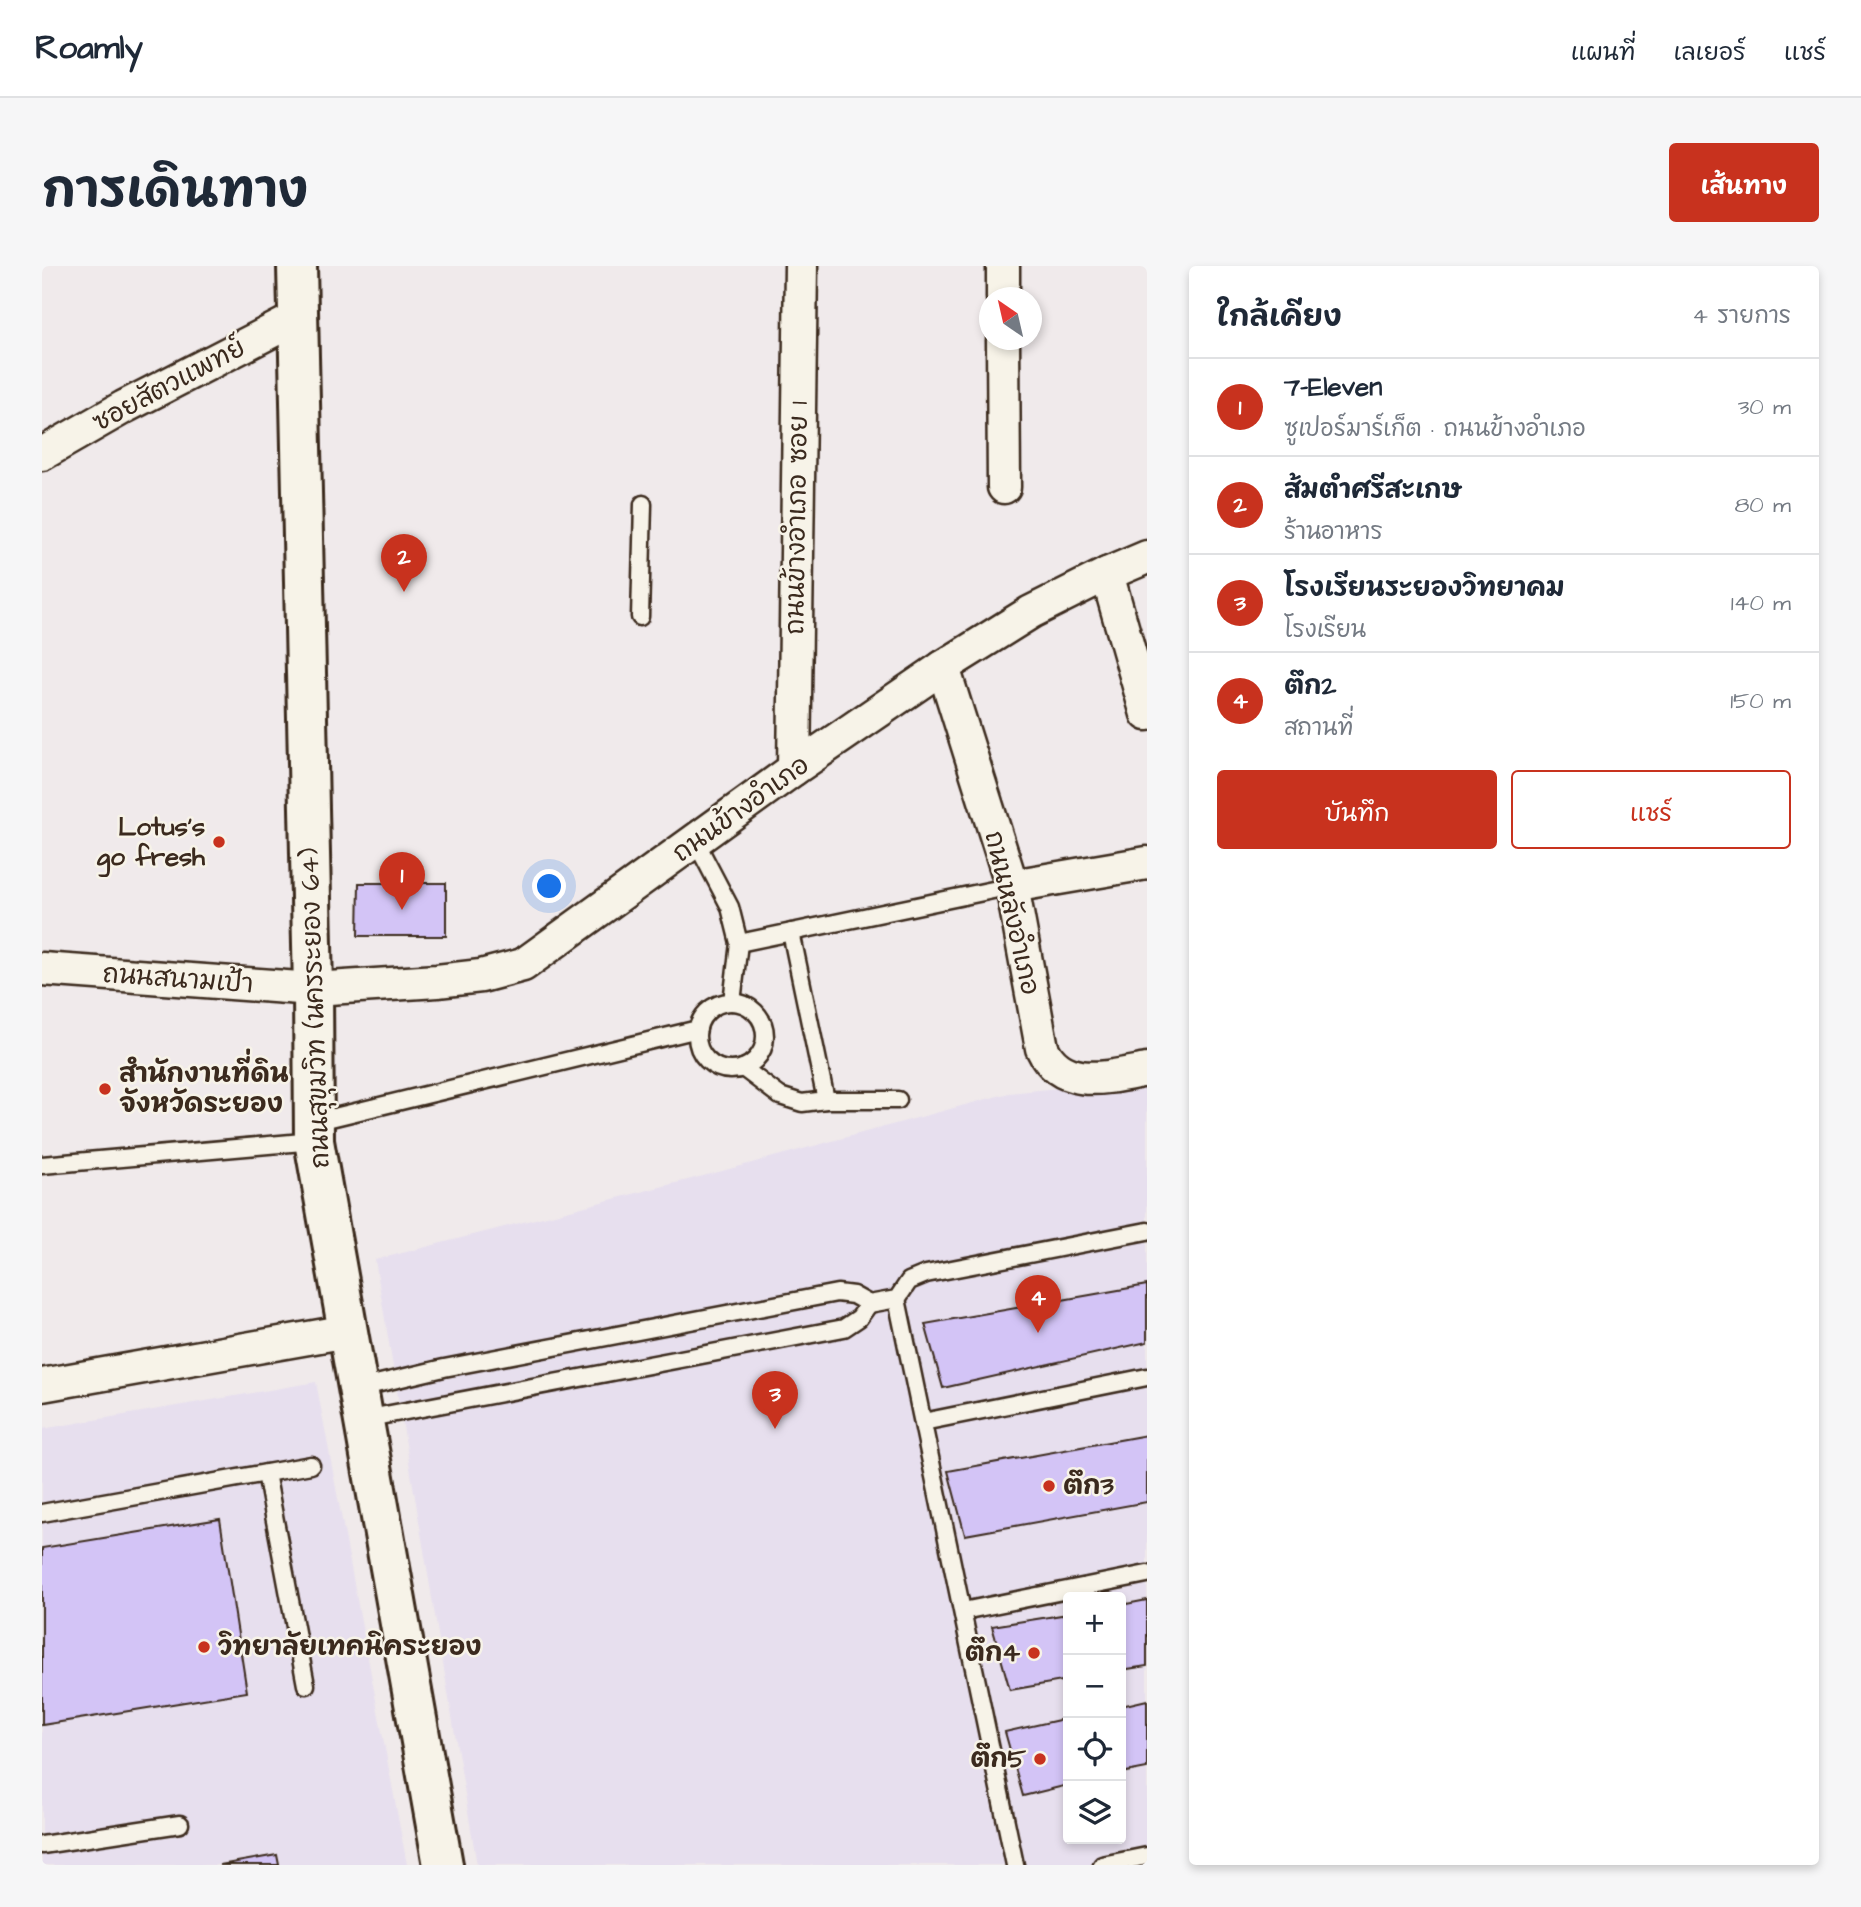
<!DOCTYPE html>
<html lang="th">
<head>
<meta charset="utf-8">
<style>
	:root { --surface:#fff; --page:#f6f6f7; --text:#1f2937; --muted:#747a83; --line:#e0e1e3; --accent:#c8321e }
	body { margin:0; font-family:"Architects Daughter","Playpen Sans Thai",sans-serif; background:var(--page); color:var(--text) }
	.controls { position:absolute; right:21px; bottom:21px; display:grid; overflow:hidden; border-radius:7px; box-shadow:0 4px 10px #0003 }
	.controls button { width:63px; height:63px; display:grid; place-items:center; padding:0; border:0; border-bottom:2px solid var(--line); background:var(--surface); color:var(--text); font:35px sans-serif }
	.compass { position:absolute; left:937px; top:21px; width:63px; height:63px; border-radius:50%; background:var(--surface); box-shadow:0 4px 10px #0003; rotate:326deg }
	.you { position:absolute; left:508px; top:621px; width:24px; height:24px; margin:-18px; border:5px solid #fff; border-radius:50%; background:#1a73e8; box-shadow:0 0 0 10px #1a73e833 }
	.badge { display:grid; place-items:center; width:46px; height:46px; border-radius:50%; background:var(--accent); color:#fff; font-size:23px; font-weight:700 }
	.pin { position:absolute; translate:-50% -58px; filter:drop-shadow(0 2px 4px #0008) }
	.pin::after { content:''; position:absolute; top:37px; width:24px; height:21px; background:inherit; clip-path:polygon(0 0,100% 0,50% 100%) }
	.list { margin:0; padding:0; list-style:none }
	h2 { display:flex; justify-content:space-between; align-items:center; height:91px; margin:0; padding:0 28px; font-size:30px }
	h2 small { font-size:23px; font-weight:400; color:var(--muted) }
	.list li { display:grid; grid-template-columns:46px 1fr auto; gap:21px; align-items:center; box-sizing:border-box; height:98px; padding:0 28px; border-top:2px solid var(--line) }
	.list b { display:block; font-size:26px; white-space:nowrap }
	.list p { margin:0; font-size:23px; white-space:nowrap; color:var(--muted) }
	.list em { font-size:23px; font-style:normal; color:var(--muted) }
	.actions { display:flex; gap:14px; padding:21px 28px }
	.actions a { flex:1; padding:16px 0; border:2px solid var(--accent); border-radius:7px; text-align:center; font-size:24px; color:var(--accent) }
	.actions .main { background:var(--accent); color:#fff }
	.icon { flex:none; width:38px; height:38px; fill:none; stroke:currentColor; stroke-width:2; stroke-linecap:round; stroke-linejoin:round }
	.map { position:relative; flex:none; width:1105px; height:1599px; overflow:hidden; border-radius:7px }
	header { display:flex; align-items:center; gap:42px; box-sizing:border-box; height:98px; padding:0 35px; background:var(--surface); border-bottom:2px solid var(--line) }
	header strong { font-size:33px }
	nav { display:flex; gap:38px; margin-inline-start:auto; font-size:24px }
	.intro { display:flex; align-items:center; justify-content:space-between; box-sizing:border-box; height:168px; padding:0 42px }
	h1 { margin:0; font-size:49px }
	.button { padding:18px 32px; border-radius:7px; background:var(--accent); color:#fff; font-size:24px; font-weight:700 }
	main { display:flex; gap:42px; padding:0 42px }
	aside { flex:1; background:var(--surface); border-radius:7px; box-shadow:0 4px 10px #0003 }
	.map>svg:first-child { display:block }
	.built { fill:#e7dfee; fill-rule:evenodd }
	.building { fill:#d3c4f6; stroke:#3b2a1e; stroke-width:2 }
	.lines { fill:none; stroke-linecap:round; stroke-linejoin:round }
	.lane-casing { stroke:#3b2a1e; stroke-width:21 }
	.street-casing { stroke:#3b2a1e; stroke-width:37 }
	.secondary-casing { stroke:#3b2a1e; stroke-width:44 }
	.lane { stroke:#f7f3e8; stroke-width:16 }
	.street { stroke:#f7f3e8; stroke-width:32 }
	.secondary { stroke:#f7f3e8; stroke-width:38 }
	.poi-dot { fill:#c8321e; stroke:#f7f3e8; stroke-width:2.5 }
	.labels { text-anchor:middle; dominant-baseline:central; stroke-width:5; stroke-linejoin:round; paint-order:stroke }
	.street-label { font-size:26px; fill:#3b2a1e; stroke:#f7f3e8 }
	.poi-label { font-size:26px; font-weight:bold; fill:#3b2a1e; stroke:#f7f3e8; text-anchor:end }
</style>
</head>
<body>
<header>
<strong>Roamly</strong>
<nav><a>แผนที่</a><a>เลเยอร์</a><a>แชร์</a></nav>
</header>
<div class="intro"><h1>การเดินทาง</h1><a class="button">เส้นทาง</a></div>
<main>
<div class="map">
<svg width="1105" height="1599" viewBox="0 0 1105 1599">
	<rect width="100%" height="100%" fill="#f0eaeb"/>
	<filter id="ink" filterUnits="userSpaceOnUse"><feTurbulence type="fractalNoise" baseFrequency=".0143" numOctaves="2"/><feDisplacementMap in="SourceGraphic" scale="14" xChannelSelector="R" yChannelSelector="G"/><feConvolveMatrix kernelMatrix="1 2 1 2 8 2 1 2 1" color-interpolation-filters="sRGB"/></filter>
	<g filter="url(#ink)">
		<g class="built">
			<path d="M1105,813V1599H435L333,994L669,908L967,827ZM1026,1331H1079V1573H1026Z"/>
			<polygon points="274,1116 365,1599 0,1599 0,1163"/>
		</g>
		<g class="building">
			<polygon points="317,617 404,617 404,670 316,670"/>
			<polygon points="1105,1019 1105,1076 901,1122 883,1058"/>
			<polygon points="1105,1169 1105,1236 923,1269 906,1205"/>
			<polygon points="178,1253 205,1426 0,1459 0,1282"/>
			<polygon points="1105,1334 1105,1400 1079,1404 1079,1339"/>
			<polygon points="1026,1348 1026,1414 968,1424 950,1360"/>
			<polygon points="1105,1434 1105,1502 1079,1507 1079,1440"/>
			<polygon points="1026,1452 1026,1519 981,1530 963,1466"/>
			<polygon points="235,1589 237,1599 178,1599"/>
		</g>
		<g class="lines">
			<defs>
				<g id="lane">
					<polyline points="598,351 601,238"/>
					<polyline points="654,576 688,641 697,677 690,736"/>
					<polyline points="749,666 784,834"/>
					<polyline points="697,677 970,620"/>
					<circle cx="689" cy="770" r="34"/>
					<polyline points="701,802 738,830 760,837 784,834 856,834"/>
					<polyline points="272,856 656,763"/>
					<polyline points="0,899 272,875"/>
					<polyline points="855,1033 973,1599"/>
					<polyline points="317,1122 402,1102 795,1027 811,1029 827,1038 855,1033 867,1015 884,1008 1105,965"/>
					<polyline points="322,1153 802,1062 817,1052 827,1038"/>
					<polyline points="881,1156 1105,1111"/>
					<polyline points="224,1207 264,1419"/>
					<polyline points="0,1247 269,1199"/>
					<polyline points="921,1345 1105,1308"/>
					<polyline points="0,1579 138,1558"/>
					<polyline points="1060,1599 1105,1590"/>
				</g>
				<g id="street">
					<polyline points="961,0 961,32"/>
					<polyline points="961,74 962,221"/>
					<polyline points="0,188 82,141 255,52"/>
					<polyline points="1065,308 1105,448"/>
					<path d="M901,401L970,620L1000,782C1020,825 1067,811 1105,804"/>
					<polyline points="752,503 759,0"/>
					<polyline points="970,620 1105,597"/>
					<polyline points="0,703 271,723 395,715 439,710 481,699 752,503 901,401 989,346 1065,308 1105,291"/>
					<polyline points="0,1119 306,1065"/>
				</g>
				<polyline id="secondary" points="255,0 271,723 272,875 401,1599"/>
			</defs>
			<use href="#lane" class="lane-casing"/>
			<use href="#street" class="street-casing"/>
			<use href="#secondary" class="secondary-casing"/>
			<use href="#lane" class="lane"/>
			<use href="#street" class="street"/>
			<use href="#secondary" class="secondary"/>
		</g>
	</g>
	<g class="poi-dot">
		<circle cx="177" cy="576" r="7"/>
		<circle cx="63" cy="823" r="7"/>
		<circle cx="1007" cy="1220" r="7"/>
		<circle cx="162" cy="1381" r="7"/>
		<circle cx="992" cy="1387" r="7"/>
		<circle cx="998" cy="1493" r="7"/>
	</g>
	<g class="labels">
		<g class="street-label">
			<text transform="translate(127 119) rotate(-28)">ซอยสัตวแพทย์</text>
			<text transform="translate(755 252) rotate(-89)">ถนนข้างอำเภอ ซอย 1</text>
			<text transform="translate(699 543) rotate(-36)">ถนนข้างอำเภอ</text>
			<text transform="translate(970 647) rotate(77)">ถนนหลังอำเภอ</text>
			<text transform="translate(136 713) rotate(4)">ถนนสนามเป้า</text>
			<text transform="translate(273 742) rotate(-92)">ถนนสุขุมวิท (นครระยอง 64)</text>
		</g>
		<g class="poi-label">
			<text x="163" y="561">Lotus's<tspan x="163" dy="30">go fresh</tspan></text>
			<text x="77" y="808" text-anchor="start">สำนักงานที่ดิน<tspan x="77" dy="30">จังหวัดระยอง</tspan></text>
			<text x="1021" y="1220" text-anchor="start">ตึก3</text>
			<text x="176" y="1381" text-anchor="start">วิทยาลัยเทคนิคระยอง</text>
			<text x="978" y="1387">ตึก4</text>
			<text x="984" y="1493">ตึก5</text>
		</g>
	</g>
</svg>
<div class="controls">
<button>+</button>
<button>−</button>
<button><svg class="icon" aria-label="locate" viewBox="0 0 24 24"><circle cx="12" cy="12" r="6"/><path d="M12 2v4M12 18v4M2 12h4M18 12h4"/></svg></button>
<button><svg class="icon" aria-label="layers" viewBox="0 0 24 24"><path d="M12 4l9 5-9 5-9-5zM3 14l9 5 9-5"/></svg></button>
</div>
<svg class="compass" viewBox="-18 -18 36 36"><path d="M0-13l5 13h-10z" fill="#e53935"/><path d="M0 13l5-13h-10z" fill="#747a83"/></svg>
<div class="you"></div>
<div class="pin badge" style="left:360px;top:644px">1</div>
<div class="pin badge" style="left:362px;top:326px">2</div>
<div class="pin badge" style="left:733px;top:1163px">3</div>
<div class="pin badge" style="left:996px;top:1067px">4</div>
</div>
<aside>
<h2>ใกล้เคียง<small>4 รายการ</small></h2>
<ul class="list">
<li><span class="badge">1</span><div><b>7-Eleven</b><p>ซูเปอร์มาร์เก็ต · ถนนข้างอำเภอ</p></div><em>30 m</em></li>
<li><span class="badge">2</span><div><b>ส้มตำศรีสะเกษ</b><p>ร้านอาหาร</p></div><em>80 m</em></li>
<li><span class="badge">3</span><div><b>โรงเรียนระยองวิทยาคม</b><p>โรงเรียน</p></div><em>140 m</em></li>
<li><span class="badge">4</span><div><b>ตึก2</b><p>สถานที่</p></div><em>150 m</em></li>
</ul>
<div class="actions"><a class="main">บันทึก</a><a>แชร์</a></div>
</aside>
</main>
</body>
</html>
